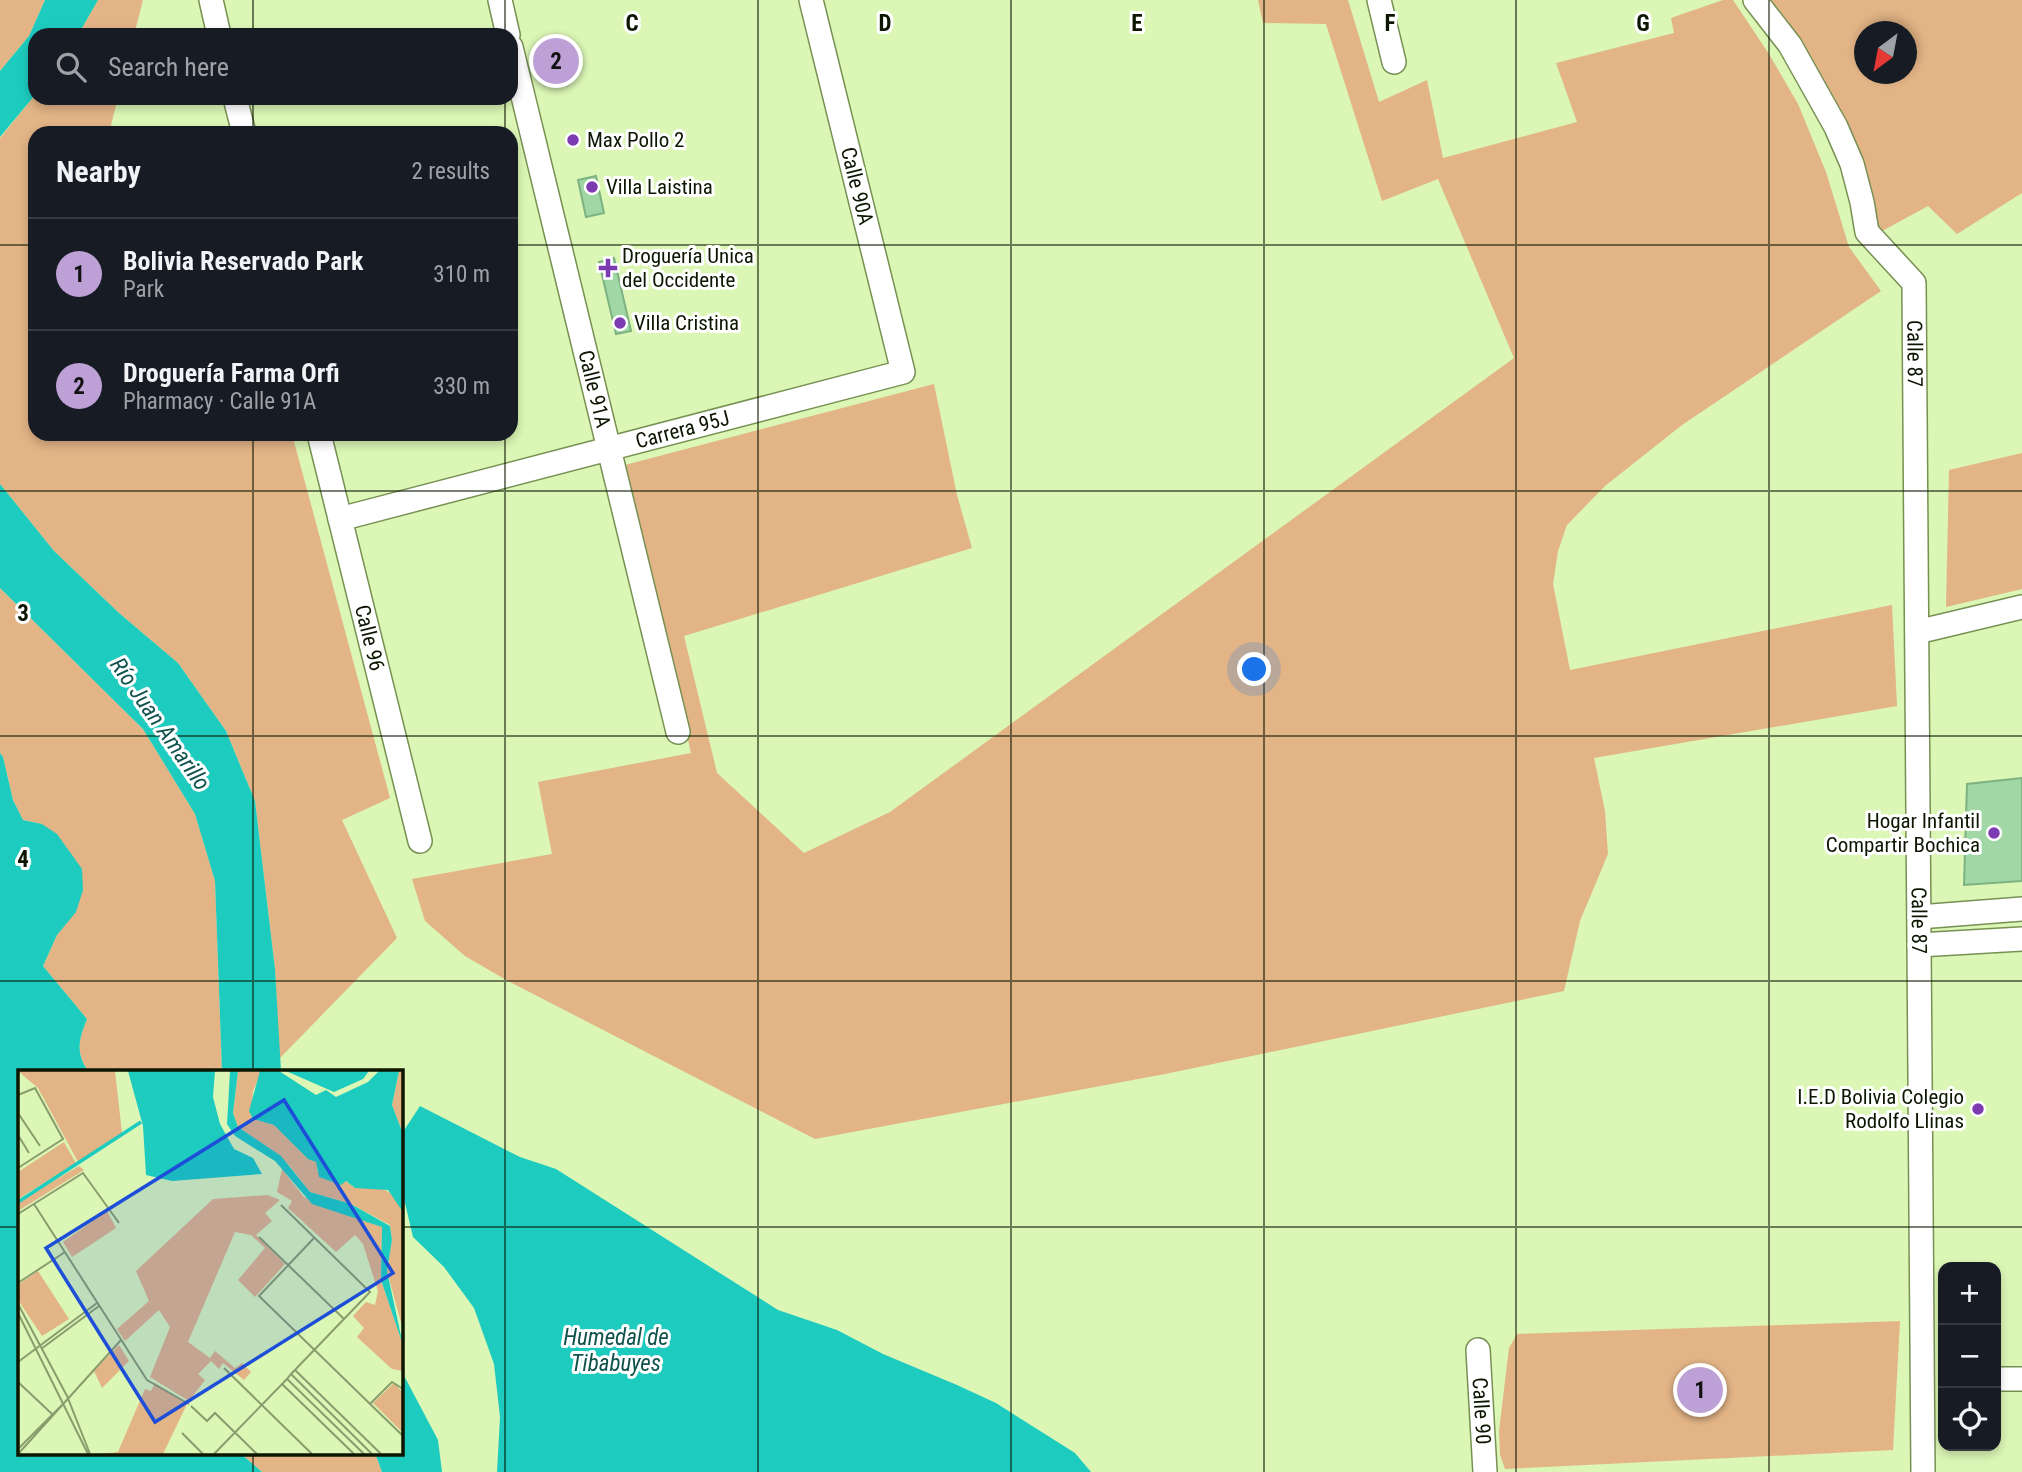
<!DOCTYPE html>
<html lang="en">
<head>
<meta charset="utf-8">
<style>
	:root { --surface:#171b24; --page:#20242c; --text:#f1f3f6; --muted:#9ea1a6; --line:#363941; --accent:#bca0d6 }
	body { margin:0; font-family:"Roboto Condensed",sans-serif; background:var(--page); color:var(--text) }
	.controls { position:absolute; right:21px; bottom:21px; display:grid; overflow:hidden; border-radius:14px; box-shadow:0 4px 10px #0003 }
	.controls button { width:63px; height:63px; display:grid; place-items:center; padding:0; border:0; border-bottom:2px solid var(--line); background:var(--surface); color:var(--text); font:35px sans-serif }
	.compass { position:absolute; left:1854px; top:21px; width:63px; height:63px; border-radius:50%; background:var(--surface); box-shadow:0 4px 10px #0003; rotate:212deg }
	.you { position:absolute; left:1255px; top:670px; width:24px; height:24px; margin:-18px; border:5px solid #fff; border-radius:50%; background:#1a73e8; box-shadow:0 0 0 10px #1a73e833 }
	.badge { display:grid; place-items:center; width:46px; height:46px; border-radius:50%; background:var(--accent); color:#111; font-size:23px; font-weight:700 }
	.pin { position:absolute; translate:-50% -50%; border:4px solid #fff; box-shadow:0 2px 7px #0006 }
	.list { margin:0; padding:0; list-style:none }
	h2 { display:flex; justify-content:space-between; align-items:center; height:91px; margin:0; padding:0 28px; font-size:30px }
	h2 small { font-size:23px; font-weight:400; color:var(--muted) }
	.list li { display:grid; grid-template-columns:46px 1fr auto; gap:21px; align-items:center; box-sizing:border-box; height:112px; padding:0 28px; border-top:2px solid var(--line) }
	.list b { display:block; font-size:26px; white-space:nowrap }
	.list p { margin:0; font-size:23px; white-space:nowrap; color:var(--muted) }
	.list em { font-size:23px; font-style:normal; color:var(--muted) }
	.icon { flex:none; width:38px; height:38px; fill:none; stroke:currentColor; stroke-width:2; stroke-linecap:round; stroke-linejoin:round }
	.map { position:relative; flex:none; width:2022px; height:1472px; overflow:hidden }
	.search { position:absolute; background:var(--surface); box-shadow:0 4px 10px #0003; left:28px; top:28px; width:490px; height:77px; display:flex; align-items:center; gap:18px; box-sizing:border-box; padding:0 24px; border-radius:21px; color:var(--muted); font-size:26px }
	.panel { position:absolute; background:var(--surface); box-shadow:0 4px 10px #0003; left:28px; top:126px; width:490px; height:315px; border-radius:21px }
	.map>svg:first-child { display:block }
	.green { fill:#e2b486; fill-rule:evenodd }
	.water { fill:#1dcbbf }
	.building { fill:#a0d7a5; stroke:#7db282; stroke-width:2 }
	.lines { fill:none; stroke-linecap:round; stroke-linejoin:round }
	.minor-casing { stroke:#779053; stroke-width:26 }
	.minor { stroke:#fff; stroke-width:23 }
	.grid { fill:none; stroke:#0d1601; stroke-width:2; stroke-opacity:0.55 }
	.poi-dot { fill:#7c3bb0; stroke:#fff; stroke-width:2.5 }
	.labels { text-anchor:middle; dominant-baseline:central; stroke-width:6; stroke-linejoin:round; paint-order:stroke }
	.poi-label { font-size:21px; fill:#0d1601; stroke:#fff; text-anchor:start }
	.street-label { font-size:21px; fill:#0d1601; stroke:#fff }
	.water-label { font-size:23px; font-style:italic; fill:#10524c; stroke:#fff }
	.inset-river { fill:none; stroke:#1dcbbf; stroke-width:3.5 }
	.inset-road { fill:none; stroke:#899c6d; stroke-width:2 }
	.view { fill:#1d4ed8; fill-opacity:0.15; stroke:#1d4ed8; stroke-width:3.5 }
	.inset-edge { fill:none; stroke:#0d1601; stroke-width:3.5 }
	.grid-label { font-size:23px; text-anchor:middle; font-weight:bold; fill:#0d1601; stroke:#fff; stroke-width:6; stroke-linejoin:round; paint-order:stroke }
</style>
</head>
<body>
<div class="map">
<svg width="2022" height="1472" viewBox="0 0 2022 1472">
	<rect width="100%" height="100%" fill="#dbf6b5"/>
	<g class="green">
		<polygon points="0,0 45,0 29,36 0,71"/>
		<polygon points="98,0 143,0 134,35 78,35"/>
		<polygon points="1258,0 1348,0 1379,102 1427,80 1443,158 1577,122 1556,63 1674,33 1671,18 1723,0 1733,0 1769,54 1798,104 1826,172 1849,247 1881,291 1682,425 1605,486 1567,525 1558,551 1553,584 1570,670 1892,605 1897,706 1594,758 1605,811 1608,854 1580,921 1564,991 1165,1074 815,1139 508,981 465,956 425,921 412,879 552,854 538,782 691,753 625,465 934,384 957,495 972,548 684,636 717,773 804,853 890,812 1514,358 1438,179 1382,201 1326,24 1263,23"/>
		<path d="M1764,0H2022V193L1957,234L1928,206L1873,236L1865,203ZM1864,32H1906V74H1864Z"/>
		<polygon points="35,95 35,98 118,98 109,133 35,133 35,434 292,434 390,798 342,820 397,938 279,1059 275,969 255,801 226,731 178,663 119,613 54,551 0,484 0,138"/>
		<polygon points="2022,453 2022,589 1946,607 1949,470"/>
		<path d="M0,588L143,729L195,814L215,881L222,1071H88C75,1052 79,1039 87,1019L43,966L57,935L76,911L42,824L23,820L13,800L3,757L0,753Z"/>
		<polygon points="1900,1321 1893,1450 1505,1469 1500,1455 1499,1431 1509,1348 1517,1334"/>
		<polygon points="240,1453 375,1453 382,1472 262,1472"/>
	</g>
	<g class="water">
		<polygon points="45,0 98,0 78,35 35,35 35,95 0,137 0,71 29,36"/>
		<polygon points="0,484 54,551 119,613 178,663 226,731 255,801 275,969 281,1071 222,1071 215,881 195,814 143,729 0,588"/>
		<path d="M0,753L3,757L13,800L23,820L42,824L57,834L82,869L83,890L76,912L57,935L43,966L87,1019C79,1039 75,1052 88,1071H19V1453H240L262,1472H0Z"/>
		<polygon points="420,1106 520,1157 556,1169 778,1310 837,1330 883,1354 957,1385 996,1403 1075,1453 1091,1472 497,1472 500,1417 494,1364 474,1308 444,1267 413,1237 401,1186 401,1135"/>
		<polygon points="401,1370 438,1440 442,1472 382,1472 375,1453 401,1453"/>
	</g>
	<g class="building">
		<polygon points="565,52 571,79 553,83 546,56"/>
		<polygon points="596,176 604,213 586,217 578,180"/>
		<polygon points="614,258 631,331 616,334 599,262"/>
		<polygon points="2022,778 2022,881 1964,885 1967,784"/>
	</g>
	<g class="lines">
		<defs>
			<g id="minor">
				<polyline points="211,0 219,35"/>
				<polyline points="500,0 508,35"/>
				<polyline points="1379,0 1394,62"/>
				<path id="s1" d="M1755,0L1790,45L1836,127L1852,164L1862,202L1867,232L1914,283L1923,1472"/>
				<path id="s2" d="M511,47L678,732"/>
				<polyline points="235,98 244,133"/>
				<path id="s3" d="M319,434L420,841"/>
				<path id="s4" d="M340,519L903,372L811,0"/>
				<polyline points="1917,632 2022,607"/>
				<polyline points="1919,917 2022,909"/>
				<polyline points="1919,945 2022,939"/>
				<path id="s5" d="M1478,1350L1485,1472"/>
				<polyline points="1996,1379 2022,1379"/>
			</g>
		</defs>
		<use href="#minor" class="minor-casing"/>
		<use href="#minor" class="minor"/>
	</g>
	<path class="grid" d="M253,0V35M505,0V35M758,0V1472M1011,0V1472M1264,0V1472M1516,0V1472M1769,0V1472M253,98V133M505,98V133M0,245H35M511,245H2022M253,434V1071M505,434V1472M0,491H2022M0,736H2022M0,981H2022M0,1227H19M401,1227H2022M253,1453V1472"/>
	<g class="poi-dot">
		<circle cx="573" cy="140" r="7"/>
		<circle cx="592" cy="187" r="7"/>
		<path d="M604.5 257.5h7v7h7v7h-7v7h-7v-7h-7v-7h7z"/>
		<circle cx="620" cy="323" r="7"/>
		<circle cx="1994" cy="833" r="7"/>
		<circle cx="1978" cy="1109" r="7"/>
	</g>
	<g class="labels">
		<g class="poi-label">
			<text x="587" y="140">Max Pollo 2</text>
			<text x="606" y="187">Villa Laistina</text>
			<text x="622" y="256">Droguería Unica<tspan x="622" dy="24">del Occidente</tspan></text>
			<text x="634" y="323">Villa Cristina</text>
			<text x="1980" y="821" text-anchor="end">Hogar Infantil<tspan x="1980" dy="24">Compartir Bochica</tspan></text>
			<text x="1964" y="1097" text-anchor="end">I.E.D Bolivia Colegio<tspan x="1964" dy="24">Rodolfo Llinas</tspan></text>
		</g>
		<g class="street-label">
			<text transform="translate(857 186) rotate(76)">Calle 90A</text>
			<text stroke="none"><textPath href="#s1" startOffset="401">Calle 87</textPath></text>
			<text stroke="none"><textPath href="#s2" startOffset="352">Calle 91A</textPath></text>
			<text stroke="none"><textPath href="#s4" startOffset="354">Carrera 95J</textPath></text>
			<text stroke="none"><textPath href="#s3" startOffset="210">Calle 96</textPath></text>
			<text stroke="none"><textPath href="#s1" startOffset="968">Calle 87</textPath></text>
			<text stroke="none"><textPath href="#s5" startOffset="61">Calle 90</textPath></text>
		</g>
		<g class="water-label">
			<text transform="translate(160 724) rotate(55)">Río Juan Amarillo</text>
			<text x="616" y="1337">Humedal de<tspan x="616" dy="26">Tibabuyes</tspan></text>
		</g>
	</g>
	<g transform="translate(18 1070)">
		<rect width="385" height="385" fill="#dbf6b5"/>
		<path d="M0,1H97L104,63L60,92L20,18ZM220,1L243,2L235,21L233,46L257,55L290,89L299,92V101L322,115L326,110L337,118L362,117L380,128L385,142V260L369,201L374,170L372,155L333,134L292,122L270,94L220,57L215,43ZM381,1H385V64L374,35ZM46,72L58,93L0,129V102ZM61,96L66,100L0,141V132ZM264,99L286,127L364,157L363,210L385,275V301L374,299L339,267L346,258L335,246L348,232L357,235L360,221L345,174L337,165L318,182L270,138L274,131L259,122ZM250,125L262,130L247,143L254,151L238,165L267,194L237,227L220,210L247,178L233,165L217,162L170,272L192,288L197,281L217,298L224,293L233,302L226,310L205,293L201,299L193,291L180,304L187,310L171,331L132,307L152,257L141,240L107,271L99,259L131,231L118,201L195,129ZM89,141L98,158L54,187L45,172ZM20,201L51,249L24,266L0,230V215ZM101,275L111,291L84,318L76,301ZM137,313L169,334L145,384H84L100,382L127,319L133,321ZM376,313L385,323V363L355,333Z" fill="#e2b486"/>
		<path d="M110,1H197L195,27L202,54L216,79L235,88L244,104L154,111L128,105L125,56ZM212,1H220L215,43L220,57L263,86L292,122L333,134L372,156L374,170L369,201L385,275L363,210L364,157L294,134L257,91L217,66L209,54ZM242,1H261L298,25L308,20L318,27L350,12L361,1H381L374,35L385,64V142L370,120L337,118L328,111L323,115L301,107L298,92L290,89L256,55L235,49L231,41ZM268,1H351L345,9L316,22Z" fill="#1dcbbf"/>
		<path class="inset-river" d="M0,132L123,52"/>
		<path class="inset-road" d="M0,25L17,18L45,69L0,98M0,43L22,76M0,65L11,83M16,134L129,310L171,334M263,135L352,222L273,304M0,144L65,103L101,153M241,167L326,249M297,167L241,226L385,366M0,213L47,182M0,234L49,326L72,384M0,243L70,384M23,279L81,236M0,292L79,233M206,298L294,384M277,300L363,384M0,312L34,344M264,314L336,384M352,334L374,312L385,319M173,336L189,351L197,343L239,384M164,363L185,384M0,379L46,333M0,384L103,270M196,384L269,309M346,384L269,309L273,304L354,384"/>
		<path class="view" d="M266,30L375,203L137,352L28,178Z"/>
		<rect width="385" height="385" class="inset-edge"/>
	</g>
	<g class="grid-label">
		<text x="632" y="31">C</text>
		<text x="885" y="31">D</text>
		<text x="1137" y="31">E</text>
		<text x="1390" y="31">F</text>
		<text x="1643" y="31">G</text>
		<text x="23" y="621">3</text>
		<text x="23" y="867">4</text>
	</g>
</svg>
<div class="controls">
<button>+</button>
<button>−</button>
<button><svg class="icon" aria-label="locate" viewBox="0 0 24 24"><circle cx="12" cy="12" r="6"/><path d="M12 2v4M12 18v4M2 12h4M18 12h4"/></svg></button>
</div>
<svg class="compass" viewBox="-18 -18 36 36"><path d="M0-13l5 13h-10z" fill="#e53935"/><path d="M0 13l5-13h-10z" fill="#9ea1a6"/></svg>
<div class="you"></div>
<div class="pin badge" style="left:1700px;top:1390px">1</div>
<div class="pin badge" style="left:556px;top:61px">2</div>
<div class="search"><svg class="icon" aria-label="search" viewBox="0 0 24 24"><circle cx="10" cy="10" r="6"/><path d="M15 15l6 6"/></svg>Search here</div>
<section class="panel">
<h2>Nearby<small>2 results</small></h2>
<ul class="list">
<li><span class="badge">1</span><div><b>Bolivia Reservado Park</b><p>Park</p></div><em>310 m</em></li>
<li><span class="badge">2</span><div><b>Droguería Farma Orfi</b><p>Pharmacy · Calle 91A</p></div><em>330 m</em></li>
</ul>
</section>
</div>
</body>
</html>
